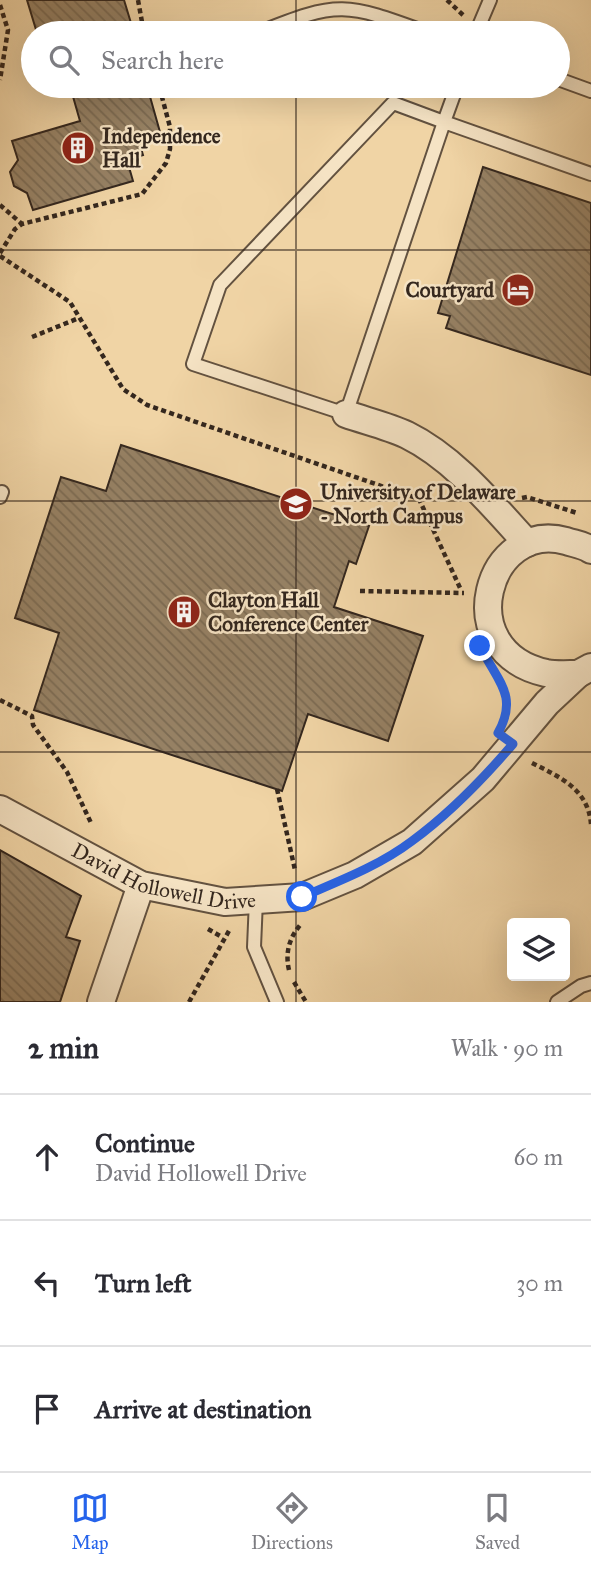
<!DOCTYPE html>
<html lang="en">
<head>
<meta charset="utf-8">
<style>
	:root { --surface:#fff; --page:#f2f2f3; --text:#2b2b33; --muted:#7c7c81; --line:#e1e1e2; --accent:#2563eb }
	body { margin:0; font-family:"IM FELL Great Primer",serif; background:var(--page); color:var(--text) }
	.controls { position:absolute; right:21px; bottom:21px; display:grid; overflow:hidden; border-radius:7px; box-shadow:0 7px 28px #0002 }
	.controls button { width:63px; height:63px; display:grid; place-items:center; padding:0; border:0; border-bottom:2px solid var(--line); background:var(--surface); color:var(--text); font:35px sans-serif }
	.stop { position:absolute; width:21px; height:21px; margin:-16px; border:5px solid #2563eb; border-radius:50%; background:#fff }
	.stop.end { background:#2563eb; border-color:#fff; box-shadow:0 2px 7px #0008 }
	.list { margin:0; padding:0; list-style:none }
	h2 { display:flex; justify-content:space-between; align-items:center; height:91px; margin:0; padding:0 28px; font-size:30px }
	h2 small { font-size:23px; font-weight:400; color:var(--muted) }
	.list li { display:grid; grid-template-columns:46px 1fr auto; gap:21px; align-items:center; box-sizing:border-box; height:126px; padding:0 28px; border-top:2px solid var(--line) }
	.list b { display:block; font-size:26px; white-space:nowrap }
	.list p { margin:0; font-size:23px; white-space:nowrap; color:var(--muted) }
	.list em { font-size:23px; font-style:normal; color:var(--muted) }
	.icon { flex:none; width:38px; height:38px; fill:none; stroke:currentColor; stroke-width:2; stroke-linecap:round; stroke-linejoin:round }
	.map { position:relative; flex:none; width:591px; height:1002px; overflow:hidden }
	.search { position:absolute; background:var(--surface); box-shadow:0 7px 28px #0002; left:21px; right:21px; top:21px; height:77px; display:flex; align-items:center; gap:18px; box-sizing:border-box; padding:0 24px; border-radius:38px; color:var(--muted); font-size:26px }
	.sheet { height:469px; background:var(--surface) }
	nav { display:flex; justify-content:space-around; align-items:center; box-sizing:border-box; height:98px; border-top:2px solid var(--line); background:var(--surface); font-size:19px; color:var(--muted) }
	nav a { display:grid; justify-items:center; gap:4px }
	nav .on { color:var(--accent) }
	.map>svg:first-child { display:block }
	.building { fill:url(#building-back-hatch); stroke:#34271e; stroke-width:2 }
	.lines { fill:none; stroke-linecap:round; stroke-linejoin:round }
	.service-casing { stroke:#635240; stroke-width:16 }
	.minor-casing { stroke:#635240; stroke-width:30 }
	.path { stroke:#34271e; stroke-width:4.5; stroke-dasharray:5 3.5; stroke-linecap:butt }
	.service { stroke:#f5e3c4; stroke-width:12 }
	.minor { stroke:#f5e3c4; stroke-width:26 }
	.route { stroke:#2563eb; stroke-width:9 }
	.grid { fill:none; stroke:#34271e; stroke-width:2; stroke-opacity:0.55 }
	.labels { text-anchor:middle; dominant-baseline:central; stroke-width:5; stroke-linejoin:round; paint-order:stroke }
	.poi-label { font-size:21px; font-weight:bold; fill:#34271e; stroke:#f5e3c4; text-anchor:start }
	.street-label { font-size:21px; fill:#34271e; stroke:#f5e3c4 }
</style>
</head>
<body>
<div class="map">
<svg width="591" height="1002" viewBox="0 0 591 1002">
	<defs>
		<pattern id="building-back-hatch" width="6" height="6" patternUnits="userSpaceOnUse" patternTransform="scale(1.75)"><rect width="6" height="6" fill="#968164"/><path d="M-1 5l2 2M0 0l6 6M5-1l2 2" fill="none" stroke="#7b6a52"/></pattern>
	</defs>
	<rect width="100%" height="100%" fill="#f0d4a5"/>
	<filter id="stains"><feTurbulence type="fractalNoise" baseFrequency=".00286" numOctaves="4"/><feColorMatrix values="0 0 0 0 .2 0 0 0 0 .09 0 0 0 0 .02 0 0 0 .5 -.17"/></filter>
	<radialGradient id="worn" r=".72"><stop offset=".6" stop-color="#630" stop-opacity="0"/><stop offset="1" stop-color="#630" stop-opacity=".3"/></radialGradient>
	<g class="building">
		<polygon points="27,0 124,0 134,33 37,33"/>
		<polygon points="70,86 147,86 160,132 138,138 143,155 127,160 133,181 33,210 27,193 14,186 10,172 18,160 12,141 80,121"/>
		<polygon points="483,167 591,203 591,375 446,328 450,316 438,313"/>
		<polygon points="121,445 369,526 356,564 349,561 334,607 423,636 388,741 308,714 282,791 34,710 59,633 15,618 61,477 106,491"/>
		<polygon points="0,850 81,896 66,937 80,941 60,1002 0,1002"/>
	</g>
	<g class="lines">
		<defs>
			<g id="service">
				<path d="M258,33C339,0 346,3 428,33"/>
				<polyline points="476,33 490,0"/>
				<polyline points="558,79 591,91"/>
				<polyline points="457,86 444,122 393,103 220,285 193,364 346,414 444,122 591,174"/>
				<polyline points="0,497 2,492"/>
				<polyline points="256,900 254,947 277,1002"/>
				<polyline points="557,1002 581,986 591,983"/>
			</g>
			<g id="minor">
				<path d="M346,414C366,421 388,426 407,435C454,458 492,505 527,543"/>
				<path d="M578,674C568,674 556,675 546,673C448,651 488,519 566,541C575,544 584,545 591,550"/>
				<path id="s1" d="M0,809L141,885L225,902L302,897L355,875L412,842L483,779L547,703L578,674L591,667"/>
				<polyline points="101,1002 141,885"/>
			</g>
		</defs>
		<use href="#service" class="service-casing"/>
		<use href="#minor" class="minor-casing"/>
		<g class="path">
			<polyline points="138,0 144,33"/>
			<polyline points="447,0 463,15"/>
			<polyline points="0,5 8,30 0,80"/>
			<polyline points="0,205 22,224"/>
			<polyline points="0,253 15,229 22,224 142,194 166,163 170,149 170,127 159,86"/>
			<polyline points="0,256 70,302 123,389 147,405 419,499 461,590"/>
			<polyline points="32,337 79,318"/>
			<polyline points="522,498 527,497 577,513"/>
			<polyline points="360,591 464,593"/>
			<polyline points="501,685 507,706"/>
			<polyline points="0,700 32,716 33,725 67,772 92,825"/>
			<path d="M532,763C560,777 588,789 591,824"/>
			<polyline points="277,789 295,870"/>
			<polyline points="208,929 222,937"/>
			<path d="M289,970C285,953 289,938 301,924"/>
			<polyline points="294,982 306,1002"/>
			<polyline points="189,1002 230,929"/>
		</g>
		<use href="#service" class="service"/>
		<use href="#minor" class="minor"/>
	</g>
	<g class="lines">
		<path class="route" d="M302,897C339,881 379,866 412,841C449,814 483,779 513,744L498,733C519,695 497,681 480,646"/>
	</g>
	<path class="grid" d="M296,0V33M296,86V1002M0,250H591M0,501H591M0,752H591"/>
	<defs>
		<symbol id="building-disc" viewBox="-11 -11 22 22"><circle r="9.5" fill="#8f2418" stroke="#f5e3c4"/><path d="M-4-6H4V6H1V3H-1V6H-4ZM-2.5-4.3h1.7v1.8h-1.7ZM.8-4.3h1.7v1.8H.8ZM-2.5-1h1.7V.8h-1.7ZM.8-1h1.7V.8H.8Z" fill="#fff"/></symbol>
		<symbol id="hotel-disc" viewBox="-11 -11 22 22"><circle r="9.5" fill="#8f2418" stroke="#f5e3c4"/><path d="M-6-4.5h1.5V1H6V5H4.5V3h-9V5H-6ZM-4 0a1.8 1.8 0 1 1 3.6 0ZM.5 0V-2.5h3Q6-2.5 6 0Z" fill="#fff"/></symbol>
		<symbol id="university-disc" viewBox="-11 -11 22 22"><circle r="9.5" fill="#8f2418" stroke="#f5e3c4"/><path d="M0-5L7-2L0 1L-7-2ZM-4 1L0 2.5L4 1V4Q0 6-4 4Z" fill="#fff"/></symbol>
	</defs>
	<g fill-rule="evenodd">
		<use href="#building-disc" x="59" y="129" width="38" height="38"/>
		<use href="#hotel-disc" x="499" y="271" width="38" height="38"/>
		<use href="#university-disc" x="277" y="485" width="38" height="38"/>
		<use href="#building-disc" x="165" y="593" width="38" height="38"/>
	</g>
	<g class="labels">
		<g class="poi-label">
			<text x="102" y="136">Independence<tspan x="102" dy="24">Hall</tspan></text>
			<text x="494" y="290" text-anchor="end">Courtyard</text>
			<text x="320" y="492">University of Delaware<tspan x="320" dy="24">- North Campus</tspan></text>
			<text x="208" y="600">Clayton Hall<tspan x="208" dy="24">Conference Center</tspan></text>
		</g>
		<g class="street-label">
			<text stroke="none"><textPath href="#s1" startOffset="180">David Hollowell Drive</textPath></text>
		</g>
	</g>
	<rect width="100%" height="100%" filter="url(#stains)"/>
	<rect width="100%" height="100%" fill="url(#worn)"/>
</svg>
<div class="controls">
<button><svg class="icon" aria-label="layers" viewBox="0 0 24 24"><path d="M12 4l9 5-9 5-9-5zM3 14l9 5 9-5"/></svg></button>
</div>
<div class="stop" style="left:302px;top:897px"></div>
<div class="stop end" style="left:480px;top:646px"></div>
<div class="search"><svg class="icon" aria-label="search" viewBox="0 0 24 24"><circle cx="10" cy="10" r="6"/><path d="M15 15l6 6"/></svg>Search here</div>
</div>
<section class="sheet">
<h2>2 min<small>Walk · 90 m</small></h2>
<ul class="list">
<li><svg class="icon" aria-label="ahead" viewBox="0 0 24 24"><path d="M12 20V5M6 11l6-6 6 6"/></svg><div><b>Continue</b><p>David Hollowell Drive</p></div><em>60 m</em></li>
<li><svg class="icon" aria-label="left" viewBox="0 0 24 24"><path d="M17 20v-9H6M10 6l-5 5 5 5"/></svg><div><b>Turn left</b></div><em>30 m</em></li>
<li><svg class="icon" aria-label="arrive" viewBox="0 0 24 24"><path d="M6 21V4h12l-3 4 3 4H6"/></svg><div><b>Arrive at destination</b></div></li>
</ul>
</section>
<nav>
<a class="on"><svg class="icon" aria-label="map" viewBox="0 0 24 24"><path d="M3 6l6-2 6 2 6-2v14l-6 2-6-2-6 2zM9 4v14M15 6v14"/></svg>Map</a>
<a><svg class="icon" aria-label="directions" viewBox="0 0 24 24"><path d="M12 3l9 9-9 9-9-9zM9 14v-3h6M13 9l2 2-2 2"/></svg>Directions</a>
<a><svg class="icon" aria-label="saved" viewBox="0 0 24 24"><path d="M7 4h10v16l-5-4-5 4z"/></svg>Saved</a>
</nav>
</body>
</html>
